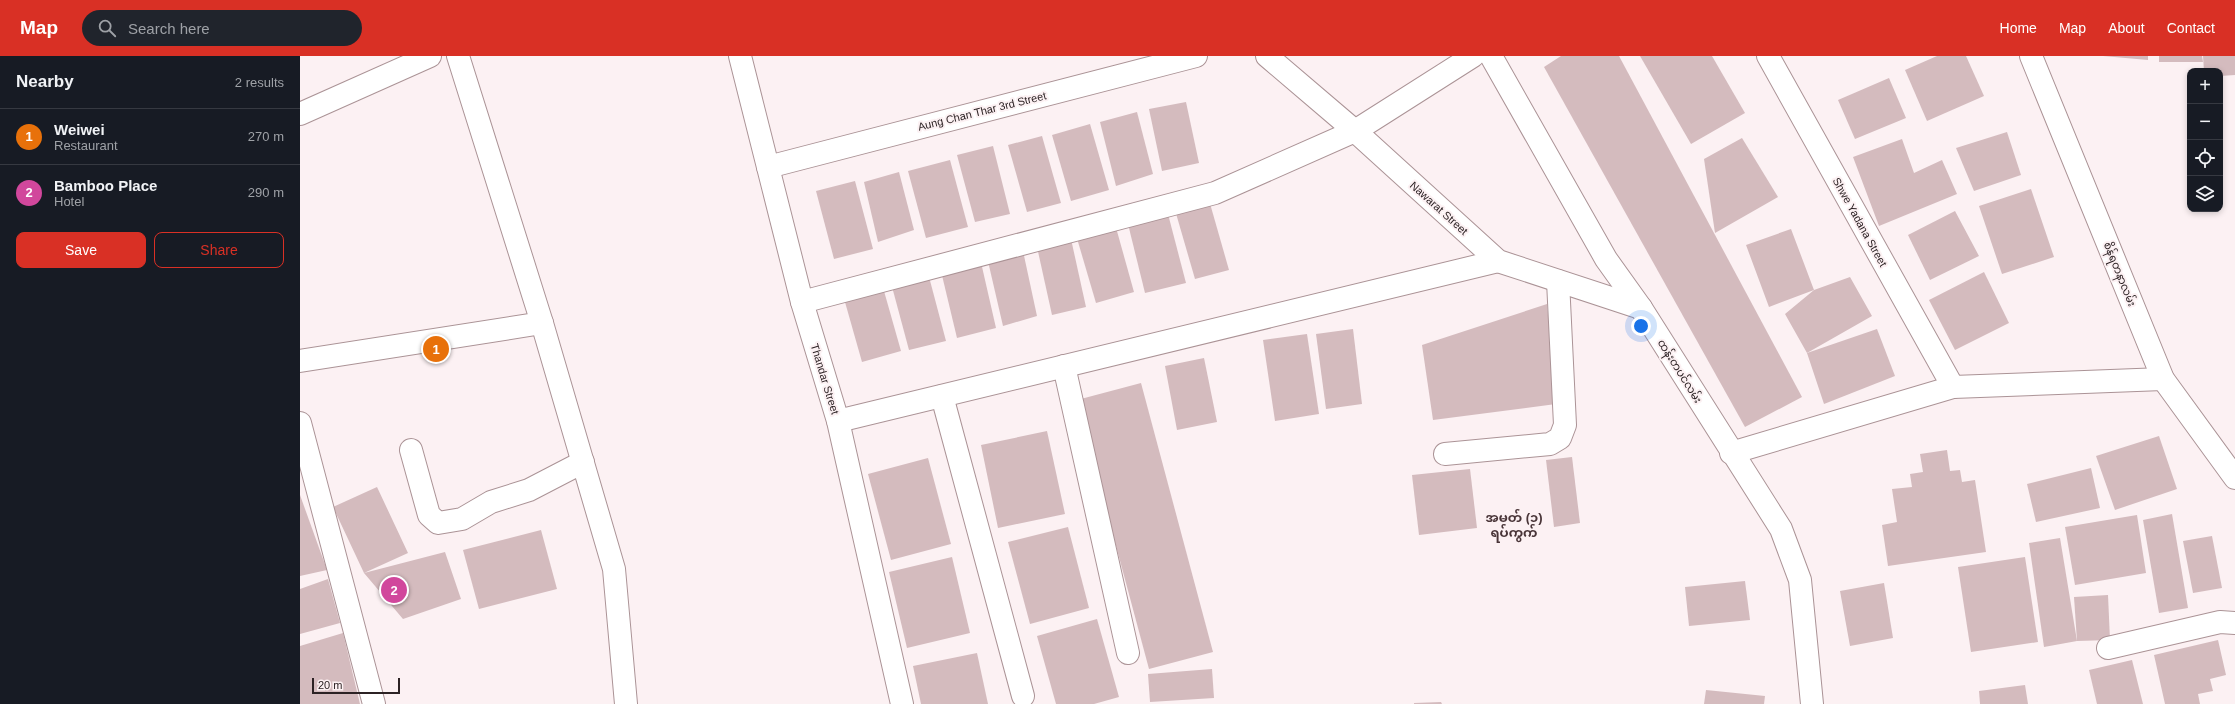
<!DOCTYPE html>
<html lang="en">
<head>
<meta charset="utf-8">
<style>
	:root { --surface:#171b24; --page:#20242c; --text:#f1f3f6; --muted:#9ea1a6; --line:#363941; --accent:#d93025 }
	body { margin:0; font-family:Helvetica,"Noto Sans Myanmar",sans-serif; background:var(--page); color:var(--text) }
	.controls { position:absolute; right:12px; top:12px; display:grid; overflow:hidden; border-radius:8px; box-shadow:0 2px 6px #0003 }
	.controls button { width:36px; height:36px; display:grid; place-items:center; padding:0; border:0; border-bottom:1px solid var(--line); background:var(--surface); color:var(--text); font:20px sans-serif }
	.scale { position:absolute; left:12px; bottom:10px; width:88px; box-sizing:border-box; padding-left:4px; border:2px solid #2c2224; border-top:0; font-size:11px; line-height:14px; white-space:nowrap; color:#2c2224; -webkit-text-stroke:3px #fcf1f3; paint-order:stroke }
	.you { position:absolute; left:1341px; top:270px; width:14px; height:14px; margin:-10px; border:3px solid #fff; border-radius:50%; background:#1a73e8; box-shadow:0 0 0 6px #1a73e833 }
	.badge { display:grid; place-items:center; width:26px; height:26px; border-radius:50%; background:var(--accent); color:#fff; font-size:13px; font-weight:700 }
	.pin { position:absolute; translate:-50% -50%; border:2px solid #fff; box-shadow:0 1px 4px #0006 }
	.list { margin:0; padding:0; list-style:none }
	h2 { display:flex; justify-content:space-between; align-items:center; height:52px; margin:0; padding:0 16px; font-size:17px }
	h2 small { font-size:13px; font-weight:400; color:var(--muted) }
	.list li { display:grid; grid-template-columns:26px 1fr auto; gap:12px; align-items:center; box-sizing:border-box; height:56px; padding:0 16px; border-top:1px solid var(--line) }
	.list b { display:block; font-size:15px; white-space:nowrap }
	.list p { margin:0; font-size:13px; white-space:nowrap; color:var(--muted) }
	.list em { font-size:13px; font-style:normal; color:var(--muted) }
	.actions { display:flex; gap:8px; padding:12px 16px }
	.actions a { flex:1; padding:9px 0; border:1px solid var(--accent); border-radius:8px; text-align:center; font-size:14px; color:var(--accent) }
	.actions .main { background:var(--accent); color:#fff }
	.icon { flex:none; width:22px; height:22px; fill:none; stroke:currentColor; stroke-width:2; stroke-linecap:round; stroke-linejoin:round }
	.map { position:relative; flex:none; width:1935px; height:648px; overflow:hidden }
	header { display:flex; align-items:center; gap:24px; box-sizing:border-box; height:56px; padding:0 20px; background:var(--accent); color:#fff }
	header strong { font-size:19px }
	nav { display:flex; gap:22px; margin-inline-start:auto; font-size:14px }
	.search { width:280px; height:36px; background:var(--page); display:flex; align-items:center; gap:10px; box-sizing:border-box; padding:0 14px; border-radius:22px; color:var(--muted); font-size:15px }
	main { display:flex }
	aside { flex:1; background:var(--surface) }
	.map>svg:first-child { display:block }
	.building { fill:#d4bbbe }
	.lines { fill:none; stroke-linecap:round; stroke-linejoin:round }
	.minor-casing { stroke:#ab9396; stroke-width:24 }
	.minor { stroke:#fff; stroke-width:22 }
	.labels { text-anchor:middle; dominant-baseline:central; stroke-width:4; stroke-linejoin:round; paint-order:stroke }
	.street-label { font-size:11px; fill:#2c2224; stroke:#fcf1f3 }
	.quarter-label { font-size:13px; font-weight:bold; fill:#493538; stroke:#fcf1f3 }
</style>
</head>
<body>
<header>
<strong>Map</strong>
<div class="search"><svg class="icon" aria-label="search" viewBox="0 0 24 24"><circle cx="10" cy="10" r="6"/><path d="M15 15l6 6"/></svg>Search here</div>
<nav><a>Home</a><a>Map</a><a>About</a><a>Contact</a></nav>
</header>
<main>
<aside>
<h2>Nearby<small>2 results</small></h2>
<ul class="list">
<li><span class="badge" style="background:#e8710a">1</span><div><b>Weiwei</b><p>Restaurant</p></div><em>270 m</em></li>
<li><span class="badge" style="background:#d1479c">2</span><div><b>Bamboo Place</b><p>Hotel</p></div><em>290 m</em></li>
</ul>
<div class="actions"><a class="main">Save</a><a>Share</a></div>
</aside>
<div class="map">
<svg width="1935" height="648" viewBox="0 0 1935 648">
	<rect width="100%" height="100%" fill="#fcf1f3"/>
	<g class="building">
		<polygon points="1261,0 1319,0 1502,341 1445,371 1244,11"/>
		<polygon points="1340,0 1412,0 1445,57 1391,88"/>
		<polygon points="1637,0 1666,0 1684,40 1627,65 1605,14"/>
		<polygon points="1803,0 1848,0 1848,4"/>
		<polygon points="1859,0 1902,0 1903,6 1859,6"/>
		<polygon points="1903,0 1935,0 1935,19 1920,20 1920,15 1904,15"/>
		<polygon points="1589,22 1606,62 1555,83 1538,44"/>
		<polygon points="886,46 899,107 862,115 849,53"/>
		<polygon points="837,56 853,118 816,130 800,66"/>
		<polygon points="790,68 809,134 771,145 752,79"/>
		<polygon points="1707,76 1721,119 1674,135 1656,92"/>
		<polygon points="742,80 761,147 727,156 708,89"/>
		<polygon points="1442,82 1478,141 1415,177 1404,103"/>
		<polygon points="1602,83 1614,117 1642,104 1657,138 1579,170 1553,101"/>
		<polygon points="693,90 710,158 675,166 657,99"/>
		<polygon points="650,104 668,171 626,182 608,115"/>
		<polygon points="599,116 614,174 578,186 564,126"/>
		<polygon points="555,125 573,193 534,203 516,135"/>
		<polygon points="1731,133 1754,201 1702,218 1679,150"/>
		<polygon points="909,144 929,214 895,223 875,154"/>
		<polygon points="1655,155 1679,200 1630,224 1608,179"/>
		<polygon points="868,158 886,227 845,237 828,168"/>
		<polygon points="815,168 834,236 796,247 776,179"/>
		<polygon points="1491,173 1514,234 1550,221 1572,260 1507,297 1485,258 1514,234 1469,251 1446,189"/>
		<polygon points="771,183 786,251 752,259 737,191"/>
		<polygon points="723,195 737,260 703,270 687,201"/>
		<polygon points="680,202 696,272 657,282 640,211"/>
		<polygon points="1684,216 1709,267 1655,294 1629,244"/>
		<polygon points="628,217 646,285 609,294 591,227"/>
		<polygon points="582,228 601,295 562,306 543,239"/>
		<polygon points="1247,248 1256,348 1133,364 1122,289"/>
		<polygon points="1053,273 1062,348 1026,353 1016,278"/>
		<polygon points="1577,273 1595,320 1524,348 1507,297"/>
		<polygon points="1007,278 1019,358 975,365 963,284"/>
		<polygon points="904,302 917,366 877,374 865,310"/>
		<polygon points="841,327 913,596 849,613 777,344"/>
		<polygon points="747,375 765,458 698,472 681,389"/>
		<polygon points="1859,380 1877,433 1815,454 1796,400"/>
		<polygon points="1647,394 1650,415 1660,414 1662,426 1675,424 1686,496 1588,510 1582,469 1597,466 1592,433 1612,431 1610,418 1623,416 1620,398"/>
		<polygon points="1272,401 1280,467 1254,471 1246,404"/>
		<polygon points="628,402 651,488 591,504 568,418"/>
		<polygon points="1791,412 1800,452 1736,466 1727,428"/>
		<polygon points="1170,413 1177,472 1119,479 1112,419"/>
		<polygon points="77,431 108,497 64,517 145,496 161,543 103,563 64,517 33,451"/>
		<polygon points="0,439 27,514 0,520"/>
		<polygon points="1872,458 1888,552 1859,557 1843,464"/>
		<polygon points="1837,459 1846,517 1775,529 1765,471"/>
		<polygon points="768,471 789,552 730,568 708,486"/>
		<polygon points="241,474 257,533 179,553 163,494"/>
		<polygon points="1912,480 1922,532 1893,537 1883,485"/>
		<polygon points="1760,482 1777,585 1744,591 1729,487"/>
		<polygon points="652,501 670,577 607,592 589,516"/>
		<polygon points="1725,501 1738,586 1671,596 1658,511"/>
		<polygon points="28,523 40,567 0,578 0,533"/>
		<polygon points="1445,525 1450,564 1389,570 1385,531"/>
		<polygon points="1584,527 1593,582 1550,590 1540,535"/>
		<polygon points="1808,539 1810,584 1777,585 1774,541"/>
		<polygon points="797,563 819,641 794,648 756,648 737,580"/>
		<polygon points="43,577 60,648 0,648 0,590"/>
		<polygon points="1918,584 1926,619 1910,623 1913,635 1898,638 1900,648 1865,648 1854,599"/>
		<polygon points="677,597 688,648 621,648 613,610"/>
		<polygon points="1832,604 1843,648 1797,648 1789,614"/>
		<polygon points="912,613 914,642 850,646 848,618"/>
		<polygon points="1725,629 1728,648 1680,648 1679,635"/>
		<polygon points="1406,634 1465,640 1464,648 1404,648"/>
		<polygon points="1141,646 1142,648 1114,648 1114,647"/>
	</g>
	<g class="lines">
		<defs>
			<g id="minor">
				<polyline points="158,0 242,267 314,513 326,648"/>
				<polyline points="440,0 502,246 538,365 602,648"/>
				<polyline points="967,0 1055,75 1198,205 1341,252"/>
				<polyline points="1191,0 1306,203 1341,252 1481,473 1500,524 1512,648"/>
				<polyline points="1468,0 1653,331"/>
				<polyline points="1731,0 1863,323 1935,422"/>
				<polyline points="0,58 130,0"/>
				<polyline points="468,111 896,0"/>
				<polyline points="502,246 915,137 1055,75 1173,0"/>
				<polyline points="0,305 242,267"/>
				<polyline points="764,310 828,597"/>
				<polyline points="642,340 723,640"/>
				<polyline points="538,365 1198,205"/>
				<polyline points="0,367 74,648"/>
				<polyline points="111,394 129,459 138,467 162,463 191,446 229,434 283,406"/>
				<polyline points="1431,397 1653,331 1863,323"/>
				<polyline points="1145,398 1250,388 1260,382 1265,369 1258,225"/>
				<polyline points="1808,592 1920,566 1935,567"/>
			</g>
		</defs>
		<use href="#minor" class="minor-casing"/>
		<use href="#minor" class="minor"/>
	</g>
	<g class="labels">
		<g class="street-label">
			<text transform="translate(682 55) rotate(-14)">Aung Chan Thar 3rd Street</text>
			<text transform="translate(1139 152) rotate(42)">Nawarat Street</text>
			<text transform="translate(1560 166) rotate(61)">Shwe Yadana Street</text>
			<text transform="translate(1820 218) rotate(68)">စိန်ရတနာလမ်း</text>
			<text transform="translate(1380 315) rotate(58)">ထန်းတပင်လမ်း</text>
			<text transform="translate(525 323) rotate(73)">Thandar Street</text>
		</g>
		<g class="quarter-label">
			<text x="1214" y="461">အမှတ် (၁)<tspan x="1214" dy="15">ရပ်ကွက်</tspan></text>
		</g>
	</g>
</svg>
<div class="controls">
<button>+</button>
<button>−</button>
<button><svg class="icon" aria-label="locate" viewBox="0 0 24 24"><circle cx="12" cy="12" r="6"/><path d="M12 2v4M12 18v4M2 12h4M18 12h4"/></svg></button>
<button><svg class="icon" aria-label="layers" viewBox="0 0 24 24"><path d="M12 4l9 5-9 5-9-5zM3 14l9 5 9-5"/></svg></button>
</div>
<div class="scale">20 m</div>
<div class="you"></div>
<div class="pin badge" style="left:136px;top:293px;background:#e8710a">1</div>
<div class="pin badge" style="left:94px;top:534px;background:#d1479c">2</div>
</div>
</main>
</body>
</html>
